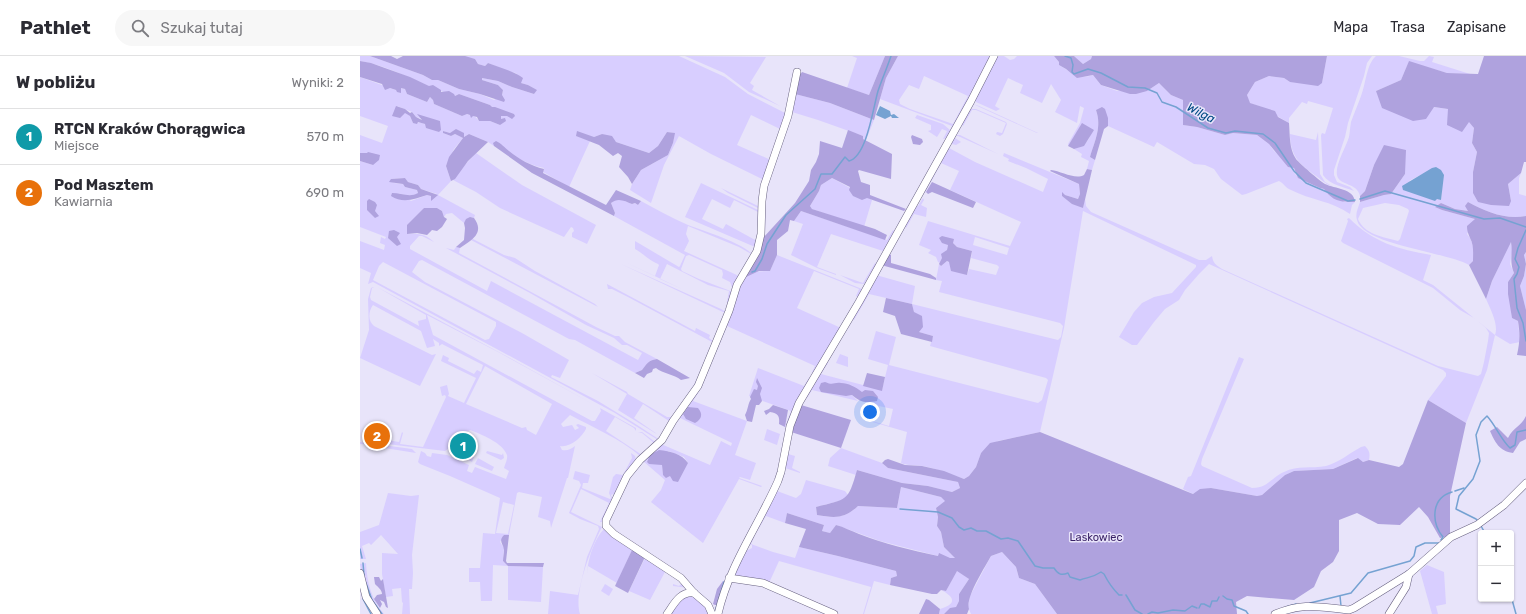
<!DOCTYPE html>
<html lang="pl">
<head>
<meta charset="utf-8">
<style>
	:root { --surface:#fff; --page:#f7f7f7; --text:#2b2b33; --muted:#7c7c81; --line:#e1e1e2; --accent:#ea580c }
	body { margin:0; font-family:Rubik,sans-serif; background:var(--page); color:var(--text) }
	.controls { position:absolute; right:12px; bottom:12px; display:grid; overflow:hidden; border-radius:4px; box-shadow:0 1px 3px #0004 }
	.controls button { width:36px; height:36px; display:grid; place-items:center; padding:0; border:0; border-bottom:1px solid var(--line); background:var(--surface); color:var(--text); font:20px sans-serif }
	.you { position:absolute; left:510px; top:356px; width:14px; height:14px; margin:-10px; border:3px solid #fff; border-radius:50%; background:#1a73e8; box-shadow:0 0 0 6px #1a73e833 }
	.badge { display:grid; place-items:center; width:26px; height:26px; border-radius:50%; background:var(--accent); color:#fff; font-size:13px; font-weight:700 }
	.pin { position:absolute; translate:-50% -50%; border:2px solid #fff; box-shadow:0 1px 4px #0006 }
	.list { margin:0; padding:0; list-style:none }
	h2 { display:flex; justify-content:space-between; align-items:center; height:52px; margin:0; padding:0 16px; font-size:17px }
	h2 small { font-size:13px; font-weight:400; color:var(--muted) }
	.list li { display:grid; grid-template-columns:26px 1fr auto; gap:12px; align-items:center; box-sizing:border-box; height:56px; padding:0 16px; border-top:1px solid var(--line) }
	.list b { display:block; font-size:15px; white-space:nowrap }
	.list p { margin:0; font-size:13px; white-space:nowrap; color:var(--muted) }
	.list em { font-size:13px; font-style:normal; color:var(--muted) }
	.icon { flex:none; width:22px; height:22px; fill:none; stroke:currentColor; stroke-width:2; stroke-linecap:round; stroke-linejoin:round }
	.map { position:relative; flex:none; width:1166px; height:558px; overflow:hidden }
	header { display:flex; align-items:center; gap:24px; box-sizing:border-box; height:56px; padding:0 20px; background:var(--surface); border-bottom:1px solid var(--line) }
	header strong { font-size:19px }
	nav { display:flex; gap:22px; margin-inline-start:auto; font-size:14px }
	.search { width:280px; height:36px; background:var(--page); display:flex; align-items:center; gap:10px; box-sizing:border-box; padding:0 14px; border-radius:22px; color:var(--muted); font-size:15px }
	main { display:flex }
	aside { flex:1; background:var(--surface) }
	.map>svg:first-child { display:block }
	.green { fill:#d8ceff; fill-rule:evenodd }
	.forest { fill:#afa2de }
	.water { fill:#75a2d2 }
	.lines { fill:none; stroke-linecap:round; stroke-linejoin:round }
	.stream { stroke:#75a2d2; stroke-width:1.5 }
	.minor-casing { stroke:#676180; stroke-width:8 }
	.minor { stroke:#fff; stroke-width:7 }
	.labels { text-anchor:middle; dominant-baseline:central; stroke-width:3; stroke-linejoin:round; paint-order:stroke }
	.park-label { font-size:11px; fill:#371f64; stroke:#e8e4fa }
	.water-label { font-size:12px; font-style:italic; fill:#004a84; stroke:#e8e4fa }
</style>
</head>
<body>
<header>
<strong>Pathlet</strong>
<div class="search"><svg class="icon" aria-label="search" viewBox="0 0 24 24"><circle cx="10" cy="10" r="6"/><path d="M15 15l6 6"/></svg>Szukaj tutaj</div>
<nav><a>Mapa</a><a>Trasa</a><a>Zapisane</a></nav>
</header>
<main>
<aside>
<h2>W pobliżu<small>Wyniki: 2</small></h2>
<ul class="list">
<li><span class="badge" style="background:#0f9aa8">1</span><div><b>RTCN Kraków Chorągwica</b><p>Miejsce</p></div><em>570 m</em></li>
<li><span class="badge" style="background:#e8710a">2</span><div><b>Pod Masztem</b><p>Kawiarnia</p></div><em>690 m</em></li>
</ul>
</aside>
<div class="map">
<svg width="1166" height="558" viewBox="0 0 1166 558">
	<rect width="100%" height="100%" fill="#e8e4fa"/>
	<g class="green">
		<path d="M0,0H10L63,19L72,24H78L99,33L120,38L134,44L142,39L143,34L138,29L122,24V22L138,25L152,31L174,38L176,34L168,29L161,27L156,17L150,16L128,7L125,10L118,8L115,3L95,0H319L365,21L388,38L427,58L420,74V73L391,59L377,89L411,104L402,135H400L402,123L351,98L319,80L304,109L291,147L270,134L272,128L281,114L308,99L313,87L314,77L307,76L298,90L289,97L256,86L242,78L234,81L217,80L230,85L209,131L183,116L184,112C174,110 164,106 155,100C147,95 142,90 134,87V90L128,86L109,78L104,81L93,76L90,77L83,75V77L91,80L95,78L103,82L94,93L86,110L91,125L78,139L115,159L114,162C109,161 107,163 104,167L92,157L86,158L84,161L82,155L77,152H64L47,178C59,177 65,178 74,186L62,180H59L50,190V193L127,235L131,225L278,304L282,297L267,289H262L254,282L226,269L170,237L86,192L94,194L96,191L100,192L99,197L236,271L255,280H259L265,286L297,303L290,305L282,314L275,317L215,284L209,283L62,204L59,205L52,216L65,226L162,277L209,304L200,322L192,319L191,321L238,345L274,367L297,382L298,384L255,357L13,226L8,228L11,217L0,212V185L24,194L25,189L20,187L21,181L25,183L26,181L0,171V105L13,109L8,96V97H0V79L22,87L28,70L0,60V21L41,36V32L45,33L47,38L67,46L70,41L73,44L74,48L102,60L106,58C112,59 116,60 119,65H130L140,69L141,60H155L131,51L130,49L99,38L95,40C63,30 34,11 0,5ZM37,50L52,56L56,61L63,63L79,76C71,72 62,64 53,67L50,60ZM45,122L48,126L58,129L61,133L77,138L71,144V140L67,139L51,145L38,137C44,139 53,142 58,137L57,134L45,131L43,128L34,127L31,123ZM23,206L136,266V270L129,283L125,284L13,224L19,210Z"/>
		<polygon points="325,0 406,1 390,27 394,30 392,34 420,50 389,36 364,17"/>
		<polygon points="492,0 525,0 509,39 487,32 497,2"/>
		<path d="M538,0H632L631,2H629L624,13H625L587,82L583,83L587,75L582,73L577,81L568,75L571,74V69L555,62L557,59L583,68L590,74L592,70L520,43L526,22ZM564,20L608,40L593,68L550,53L540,48L539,44L549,29L559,33Z"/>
		<path d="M637,0H644L650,4L654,3L657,0H694L699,6V9C711,16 718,24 733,19L741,29L757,35H787L799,27L811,39L823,44V69L837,71L865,79L873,77L897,79L909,88L914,95L934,112L935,118L960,132L964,133L985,146H995L992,149L990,158C972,145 950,144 931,134C925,132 924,127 919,125L886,138L882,139L861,123L854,113L845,109L834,108L797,86L794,91L748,70V62L736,54C742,71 735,84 730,101L735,104L732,114L727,113L729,105L721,101L722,98L714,93C722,90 727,88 730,80L722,68L708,90V88L720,67L724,52L720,50L717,67L695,56L701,44L691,28L682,47L660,37L663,29L648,22L635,50L640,53L636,55L616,46L615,44Z"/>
		<polygon points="714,0 732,0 731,3 723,8"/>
		<path d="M967,0H1012L1007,7L1004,20L988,67L985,81L974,114V119L977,126L990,131L994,135C984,131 970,129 963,119L961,79L962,77L965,78L973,52L948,45L947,48L942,46L929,62V67L902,51L889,47L887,39L895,26L909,20L924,22L930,26L962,27Z"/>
		<path d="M1016,0H1039L1060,5H1064L1069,0L1074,1L1072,6L1110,18L1087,17L1049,6L1041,24L1016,35L1073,51L1088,53L1109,65L1114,72L1112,87L1117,96L1113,116L1151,145L1148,128L1161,117L1159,122V138L1166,140V160C1146,164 1126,156 1108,146L1109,155L1095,153L1081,147L1076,151L1082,154L1116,163L1107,178C1114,186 1114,195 1113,205L1109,209C1087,196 1003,189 997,164C995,158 998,152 1000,146L1024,139L1031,138L1045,118L1014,109L1005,135L1000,140C997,126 979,130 977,119C975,109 986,91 989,81C990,76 990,71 991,66C994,57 998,49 1001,40C1006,28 1006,9 1016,0ZM1076,111L1082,134L1081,144L1049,125ZM1025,147L1039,149L1048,153L1049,155L1040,183L1038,185C1023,181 1004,178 998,163L1003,152Z"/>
		<polygon points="441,16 435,38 470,47 514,64 506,84 502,83 503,80 458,64 432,56 438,19"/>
		<polygon points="613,48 619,50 678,77 677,77"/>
		<polygon points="611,53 616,53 646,66 647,68 643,78 640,80 636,78 637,76 642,77 646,67 616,54 612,54 603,70 601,68"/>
		<path d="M958,76L960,118L965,126L972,130C965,128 962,124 956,120C939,108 930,99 930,78L956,84Z"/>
		<polygon points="597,79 600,79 638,98 598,80 596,80 595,82 601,86 596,89 592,88 591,86 595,80"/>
		<path d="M588,91H590L589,92L615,106L683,136L688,123L666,112L648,105L649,103L643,100L644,97L719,128L720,138L718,143L705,139L702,140L723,152L725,142L726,150L731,156L839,204H846L852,200C853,207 856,209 862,213L1078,310L1118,320L1121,318L1124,306L1128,285L1129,277L1126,272L1114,262L1100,254L1073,232L983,187L981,185L988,165L987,163L989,162C1014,187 1038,193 1071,199L1063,224L1073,229L1135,279C1139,269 1130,252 1126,243L1132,225L1151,185L1152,196L1150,208L1154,217L1148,226L1152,262L1158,265L1160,286L1150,288L1135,279L1127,314L1106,367L1068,344L1086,320V317L1083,314L849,208L839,218L825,234L819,244L805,253L794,266L777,289H772L759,281L774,256L782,247L794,241L812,237L836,211V209L723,155L704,272L680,376L638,385L621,397L616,411L609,420L604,423C590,418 577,413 563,410C555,409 548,410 541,407L547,376L509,365L511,364L512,365L529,370L533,353L509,348L513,346L502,336L486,340L492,339L498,345L452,334L447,342L445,341L458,320L460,319V316L466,306L468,307L461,318L522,334L528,309L508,303L516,275L536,281L529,309L678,347L682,344L688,324L686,322L570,290L573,280L559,276L552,248L509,238L494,264L491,263L516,219L555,230L552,248L698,284L701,281L703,270L700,267L579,236L582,225L576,224L579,208L581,210L587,205L607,219L609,213L636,219L639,211L637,209L611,202L612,195L597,191L593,187L588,189L587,194L580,207L578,206L576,201L568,197L571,194L559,189L568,165L650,190L661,166L590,134L599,115L581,107L565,137L563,134ZM615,181L649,192L647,199L613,189Z"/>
		<polygon points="116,97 162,129 236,169 227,188 212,181 212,177 214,175 213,172 211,171 204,181 140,152 116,136 93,124 102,112"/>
		<polygon points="472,122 512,144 504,171 452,153 450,150 459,135 461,129"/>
		<polygon points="341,127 398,154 400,157 374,144 370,152 352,143 342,163 363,173 366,168 397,185 395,191 325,161"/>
		<polygon points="361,132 400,151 400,153 368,137"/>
		<polygon points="563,142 564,144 561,149 567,152 566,161 554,158 546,172 544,169 555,149 558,150"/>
		<path d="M254,144H263L272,148L275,147L278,149L281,145C296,153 312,162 328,169C344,175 383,187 393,199L379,191L328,170L326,178L329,185L324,195L379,220L374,232L372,231L370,226L362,222L363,218L362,214L329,199L326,200L321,213L322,215L339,223L373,236L370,246H367L369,235L348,229L307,208L300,223L322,233L265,206L295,220L299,209L298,208C287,203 284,198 275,193V185L319,211L320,210L325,199L254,160L255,157L251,147Z"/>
		<polygon points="441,155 527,184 533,174 535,176 523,195 471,178 457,211 476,218 476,219 457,212 431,199 443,168 434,165"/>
		<polygon points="403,182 400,197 388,216 410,215 417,199 502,233 498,241 496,240 499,233 454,215 437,252 481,272 454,317 452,316 455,310 367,270 356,296 375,236"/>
		<polygon points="113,183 144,199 155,202 175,215 235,248 238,251 111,184"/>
		<polygon points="1166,196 1166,254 1160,230 1164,220 1166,208 1164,199"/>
		<polygon points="515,207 516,208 504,228 495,227 480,219 503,227"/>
		<polygon points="261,208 361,253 366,256 365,257"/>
		<polygon points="247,228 335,275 336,272 350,279 349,282 354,286 338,327 332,333 344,309 344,307 346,305 352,286 268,241 252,233 248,233"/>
		<path d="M13,231H17L148,301L276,372V375L274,372L255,361L246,375L282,399L294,387L282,377H278L282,376L295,386V387L280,400C259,382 234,372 210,359L201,368L203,371L212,369L215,374L219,372L216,369L218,368L226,371V373C222,381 210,392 200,390L202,394C208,395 211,393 215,390L208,422H207L191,472L190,465L178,461L182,441L159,436L157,437L149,479H144L140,486L144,492L143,505L148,510L183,511L181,546L148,544V510L133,509L132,545H121L120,526H109V512H120L123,477L135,478L140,442L90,420L60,408L58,406L61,395L65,397L67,400L71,401L72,397L87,399L109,409L107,415L112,417L115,411L146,423L149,415L144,412C145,408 148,403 147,399C143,387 121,378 110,374C100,379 94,390 85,395L27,388V384L39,386L42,376L43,377L40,388L63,391L86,341L85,339L82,340L80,331L87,329L89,338L88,340L104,347L116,322L81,305L83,299L89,302L88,305L114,318L117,314L121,316L123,309L82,288L79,290V287L73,283L75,290L67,292L61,275L13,249C8,256 8,265 14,270L72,299L76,298L60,330L0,302L9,274L8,243L11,232ZM14,231H17L66,259V263L58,265L59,270L11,244L10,241L12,232ZM67,259L140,297L240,352L241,355L235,365H232L73,279ZM125,310L192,348L176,379L167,374L166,371L162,372L106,348ZM143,446L154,449L148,478L136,477Z"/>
		<polygon points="480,298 488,301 488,311 476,307"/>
		<path d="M879,301L884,303L842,403L841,408L842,410L892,432C909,432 910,422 924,416C938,409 951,413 966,410C978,407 990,397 1001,391L1005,390C1010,395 1010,398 1009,404L1003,406L997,402L973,413L934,415L925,419L902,439L897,440L851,432L833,438L823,433L828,421L831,420Z"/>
		<polygon points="398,312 444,330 449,322 451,324 427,371 425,371 431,355 389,340"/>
		<polygon points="232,317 267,336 268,338 307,361 312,361 324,344 325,345 307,370 309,365 283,348 274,362 297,378 295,377 258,354 267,338"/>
		<path d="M335,337H338L333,345L387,365L375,399L396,407L390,424L380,421L379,422L402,430L401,431L379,423L343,487L291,446L301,434L305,424L283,405L301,388L350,409L361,385L371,390L372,387L320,362L318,360ZM308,395L324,401L328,407L303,419L302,409Z"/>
		<polygon points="407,373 420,378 417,389 404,384"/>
		<polygon points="0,386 52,393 56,397 12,390 12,389 0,388"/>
		<polygon points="430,390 428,398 435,400 432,412 440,416 440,417 425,412 428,391"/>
		<polygon points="105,392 111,395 110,399 114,401 112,406 103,401"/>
		<polygon points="481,392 522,407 528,412 598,426 600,432 592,436 568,430 542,427 497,414 496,419 468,410 470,402"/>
		<polygon points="127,395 142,399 143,397 144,402 141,404 126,397"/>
		<path d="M271,397L275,400L276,404L254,440L253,438L251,439L253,444L243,466H240L249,447L221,433L211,456L242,471C232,490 213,537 220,558H188L190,535L218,539L227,501L239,473L238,470L220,463L209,457L221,429L219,425L213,423L215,415L230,419L228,427H223L222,432L250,443L251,442L249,437L253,421L256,418L263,419L272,402Z"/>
		<polygon points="118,402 134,411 132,415 115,408"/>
		<path d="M424,418L417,435L436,442L441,438L446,424L485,435L488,439L483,444L456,451L457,459C474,462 484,463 498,450L537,452L541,431L581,441L586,445L576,452L578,461L577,470L581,476L584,491L595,502L590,503L579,498L578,500L520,485L476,469L470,477L462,475L464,469L427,457L425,467L406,460L399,472L397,471Z"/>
		<polygon points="28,437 51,440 59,439 52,499 53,517 52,533 49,533 50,558 42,558 43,547 42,546 41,532 32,533 33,540 26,541 22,518 22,497 38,498 21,479 11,489 9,487 2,490 6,503 0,503 0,476 19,469"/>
		<path d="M244,473L265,489L273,492L319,521L329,532L313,530V528L319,530L322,527L306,514L290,544L269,535L285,502L272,494L257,527L228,510L227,517C228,503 234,483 244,473Z"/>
		<polygon points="392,480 394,481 391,488 413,496 435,502 439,491 478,500 536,515 537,520 531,522 530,529 514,525 504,558 503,558 511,531 419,505 409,527 383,521 383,519 382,521 372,520 385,493 388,494 392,492 392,489 388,488"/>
		<polygon points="642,496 656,511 659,522 675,528 697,558 611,558 608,551 610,540 631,500"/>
		<path d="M6,507C7,526 11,543 24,558H19C8,543 4,526 0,508Z"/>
		<polygon points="1067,509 1084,516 1086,548 1076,550 1078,558 1072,558 1060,515"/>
		<path d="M597,514L609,523L599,538V545L596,551L584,558H579L580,553C597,548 595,541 581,534L586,535Z"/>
		<polygon points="245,528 253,533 249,540 241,535"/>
		<polygon points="330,538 341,544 350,558 309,558 317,546"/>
	</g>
	<g class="forest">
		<path d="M10,0H31L37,3L43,0H105L115,3L118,8L125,10L128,7C140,12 154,15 163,22L161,27L168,29L177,34L174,38L152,31L138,25L122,22V24L138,29L143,34L142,39L145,44L144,46L120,38L99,33L78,24H72L63,19Z"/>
		<polygon points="525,0 538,0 526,22 514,64 470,47 435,38 439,20 442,16 509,39"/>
		<path d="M694,0H714L723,8L731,3L732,0H967L962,27L958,30L930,26L924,22L909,20L895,26L887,39L890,47L915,55L918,61L929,67C930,79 929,93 936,103C939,107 960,125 965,128C975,133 994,132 995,146C979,146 973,145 964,133L960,132L938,122L934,112L928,111L909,88L897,79L873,77L865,79L837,71L823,69V44L811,39L799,27L787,35L776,38H770L741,29L733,19L717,22L706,13L699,9V6Z"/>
		<polygon points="1124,0 1166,0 1166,106 1164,106 1161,117 1148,128 1151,145 1149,150 1131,149 1118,146 1113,137 1113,116 1117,96 1112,87 1114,72 1109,66 1102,76 1087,69 1088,53 1074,51 1066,63 1053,65 1022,52 1016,35 1041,24 1049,5 1087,17 1118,18"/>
		<polygon points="0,5 11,7 50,21 69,30 73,29 81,34 81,36 89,35 94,38 95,40 99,38 130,49 132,51 135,51 154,58 155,60 152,63 147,60 141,60 141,63 145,62 146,65 140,69 130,65 119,65 117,61 113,60 111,62 110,59 107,58 102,60 74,48 73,44 70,41 67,46 47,38 45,33 41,32 41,37 37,36 36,34 30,32 25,34 22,28 0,21"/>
		<polygon points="36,50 45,53 50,57 52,56 56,61 62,64 57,58 80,65 81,74 79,76 66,72 65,68 58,66 57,68 53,67 50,60 45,57 40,62 32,60"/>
		<path d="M742,51L745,53L748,62V70L744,73L735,104L730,101C735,84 742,71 736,54Z"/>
		<polygon points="722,67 734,74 724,90 714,93 708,90"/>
		<polygon points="96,73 104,77 104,81 109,78 128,86 108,105 95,123 91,125 86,110 89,101 103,82 95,78 91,80 83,77 83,75 90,77"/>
		<polygon points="488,74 503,80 503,83 532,98 531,123 499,114 498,115 501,126 510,129 510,139 546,153 544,155 507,142 502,144 493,140 489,134 490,131 472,122 461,129 459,135 450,150 452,153 515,173 527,179 525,184 441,155 434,165 430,164 428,175 417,184 417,199 410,215 399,215 386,221 400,197 403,182 435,147 449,125 451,114 456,106 459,98 460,85 482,92"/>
		<polygon points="217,75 234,81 242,78 252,80 256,86 289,97 298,90 307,76 315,77 313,87 308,99 281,114 272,128 268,121 259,111 262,100 258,97 253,100 239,89 216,80"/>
		<polygon points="552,79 562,83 563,86 560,89 553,88 551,81"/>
		<path d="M136,85C141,87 145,92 149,95C159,103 171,110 184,113L183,117L246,149L256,134L281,145L278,149L275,147L272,148C265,145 258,141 251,147L255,157L254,160L172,117L134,90L133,87Z"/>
		<polygon points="1024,89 1046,94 1045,118 1031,138 1024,139 1000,146 1000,140 1005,135 1014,109"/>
		<polygon points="8,96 20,99 19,104 13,109 0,105 0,97 7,97"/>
		<path d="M727,113L732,114L723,152L712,148L702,140V136L705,139L718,143L720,138L719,128L690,115L691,114C701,115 715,124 724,119Z"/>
		<path d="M45,122L48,126L58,129L61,133L78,139L71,145V140L67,139C55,143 43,148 31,140L32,137C41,137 50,142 58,137L57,134L45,131L43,128L29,126L31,123Z"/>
		<polygon points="572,126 616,146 613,152 572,136 568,138 566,136"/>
		<polygon points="9,143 15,146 17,149 15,155 19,160 15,162 7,154 7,145"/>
		<path d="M1108,146C1126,156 1146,164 1166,160V196L1164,199L1166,208L1164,220L1160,230L1166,254V300L1157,299C1160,286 1160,277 1158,265L1152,262L1148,238V226L1154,217C1149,205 1153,198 1151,186L1132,225L1126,243L1109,209L1113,205C1113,197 1114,189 1110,182C1108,177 1107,175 1107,170L1115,163L1082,154L1075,151L1081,147L1095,153L1108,155L1105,150Z"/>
		<polygon points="64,152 77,152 82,155 84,161 87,163 82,171 77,175 72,174 67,179 57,177 47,178 47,169"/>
		<path d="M110,161L114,162C125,177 112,184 100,192L96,191L104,184L105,172L104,167L106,163Z"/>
		<polygon points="34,174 40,177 37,181 41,188 37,190 28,182 29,175"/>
		<polygon points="582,180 594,183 593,187 597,191 612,195 607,219 591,215 589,206 587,205 581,210 579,208 582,202 581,198 587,194 588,189 582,187 579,182"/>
		<polygon points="528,197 531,199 531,207 570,218 576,222 576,224 521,209"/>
		<polygon points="526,242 552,248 554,256 562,260 563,271 559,276 573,280 572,286 541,278 535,260 523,256"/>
		<path d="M297,303L330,322L321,324C314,318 303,318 296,312L293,313L292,316L287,318L284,322L275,317L282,314C288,307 287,305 297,303Z"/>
		<polygon points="507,317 525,321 522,335 503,330"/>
		<path d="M397,322L402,332L400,338L402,345L399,349H396L392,366L387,365L385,359C388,354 388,347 391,343L390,341L394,333L397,334L398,330L396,326Z"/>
		<path d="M465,326C474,330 473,326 481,327C488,327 496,331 502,336L505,334L513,335L518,341L517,345C506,347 501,347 492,339L486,340L461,336L459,332L461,327Z"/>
		<path d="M1068,344L1106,367L1090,440V480L1080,482L1068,461L1059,451L1040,469L1018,468L997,457L979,464V495L973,506L961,515L954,531L934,544L887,540L876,546L877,558H697L675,528L659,522L656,511L642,496L631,500C625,511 605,542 609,553L607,558H584L590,552L596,551L599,545V538L609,523L597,515L586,535L581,534L577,538H572L530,529L531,522L537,520L536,515L478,500L439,491L446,473L425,467L427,457L464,469L462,475L470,477L476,469C484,471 491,475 499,478C524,488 551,494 578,500L579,497L590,502H595L584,491L581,476L577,470L578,461L576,452L585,445L581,441L541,431L537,452L498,450C484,463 475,462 457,459L456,451C487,443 488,446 497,414L542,427L568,430L592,436L600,432L598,426L528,412L522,407L525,404L528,403L545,409L562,410L584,415L604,423L609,420L616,411L621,397L630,387L680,376L833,438L840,433L851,432L897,440L902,439L925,419L934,415L973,413L998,402L1003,406L1009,404L1039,411L1043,408Z"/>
		<path d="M413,349L428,354L425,371L419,368C420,360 418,357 410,356L406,359L404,355L409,353Z"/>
		<polygon points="441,349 491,364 481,392 431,376"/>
		<path d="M328,351L338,352C343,358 342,363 335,367L326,363L323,358Z"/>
		<path d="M1166,360V383L1160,386L1153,397C1139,395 1135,386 1130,375L1137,371L1148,382C1154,370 1160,372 1166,360Z"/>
		<path d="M299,394C310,395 322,398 328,407L318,426L313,425L310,420L306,422L303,419L302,409L289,408L287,406L290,399Z"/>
		<path d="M144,479H149L146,505L147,507H184L183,511L148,510L143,505C143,501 144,498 144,494C143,487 138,485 144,479Z"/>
		<polygon points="272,494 285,501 268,537 255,530"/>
		<path d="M14,521H19L21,525L23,523L28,552L26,551L24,546L20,544L22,548L20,552L14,543L17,539L22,538C22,534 18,531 15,528Z"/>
		<polygon points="363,525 365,526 358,549 355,549 353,548 357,533"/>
		<polygon points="566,543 569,544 580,553 579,558 559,558"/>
	</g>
	<g class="water">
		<polygon points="520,50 530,55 531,59 534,58 539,62 532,62 531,60 525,63 516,59"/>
		<polygon points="1076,111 1081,114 1084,119 1081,144 1077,143 1075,145 1043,134 1042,130 1072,112"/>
	</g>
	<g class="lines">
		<g class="stream">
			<polyline points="705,0 711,2 713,9 712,16 714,18 728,13 741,17 768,31 785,32 797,37 802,46 816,51 848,72 866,77 875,75 903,78 915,87 934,115 946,127 988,145 995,144"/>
			<polyline points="1000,143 1025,135 1124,163 1140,162 1166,171"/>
			<polyline points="1166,174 1158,192 1155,203 1159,211 1157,218 1154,223 1157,252 1163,267 1166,285"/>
			<path d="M392,216L395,215L402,203L407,188L426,159L455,133L461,118H472L485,101L489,105C507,100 513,52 518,35C522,23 527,12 531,0"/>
			<polyline points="1095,435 1104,432"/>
			<path d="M540,453L578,456L592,462L599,471L604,474L611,472L617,475H626L641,483L648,482L658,485L675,510L683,512H694C698,518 701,520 708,517L710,521L720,524C728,521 732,522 741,516L744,518C748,526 752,532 759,539H762"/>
			<path d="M1118,465L1116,463L1096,453L1099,440L1113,423L1120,405L1116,379L1121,366L1127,360C1136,370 1140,382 1150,392L1155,389L1157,376L1166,374"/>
			<polyline points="1121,470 1125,477"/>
			<path d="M1081,484L1083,481C1071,466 1071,442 1092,436"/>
			<polyline points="0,493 2,502"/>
			<polyline points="3,507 4,519"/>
			<polyline points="6,527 12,544 22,558"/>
			<polyline points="766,539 775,554 782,558"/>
			<polyline points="863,540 867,543 872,544 874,550 886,555 888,558"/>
			<polyline points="980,540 981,550"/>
			<polyline points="1151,540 1156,558"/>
			<polyline points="3,543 11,558"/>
			<polyline points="950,547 991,537 1008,517 1050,505 1054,500 1056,491 1065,487 1079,487"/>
			<polyline points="926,551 936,548"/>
			<polyline points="839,552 841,548 844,548 850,551 852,545 857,545 859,541"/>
			<polyline points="355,556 364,526"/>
			<polyline points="788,558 792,556 798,557 813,554 825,555 832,550 837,552"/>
		</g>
		<defs>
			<g id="minor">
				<polyline points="0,517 6,541 17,558"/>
				<polyline points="369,522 403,527 474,558"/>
				<path d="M307,558C314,548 320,535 334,537"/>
				<polyline points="352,558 348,549 334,537 321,522 254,478 246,470 246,464 267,420 280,404 302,384 313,365 338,330 369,255 377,229 397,195 401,178 402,145 404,130 428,60 437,16"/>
				<path d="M358,558C369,510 398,470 418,425L421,416L430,370L439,347L499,246L611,45L634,0"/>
				<path d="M915,558C945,546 958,551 989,554L994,552L1049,518L1091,481L1117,469L1144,449L1166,427"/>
				<polyline points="1029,558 1046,531 1049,518"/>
			</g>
		</defs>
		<use href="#minor" class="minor-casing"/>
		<use href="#minor" class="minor"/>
	</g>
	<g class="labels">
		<g class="park-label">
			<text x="736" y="481">Laskowiec</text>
		</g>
		<g class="water-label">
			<text transform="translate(841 57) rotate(27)">Wilga</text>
		</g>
	</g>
</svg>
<div class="controls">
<button>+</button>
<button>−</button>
</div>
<div class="you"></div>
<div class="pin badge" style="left:103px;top:390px;background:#0f9aa8">1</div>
<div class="pin badge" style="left:17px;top:380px;background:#e8710a">2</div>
</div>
</main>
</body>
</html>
